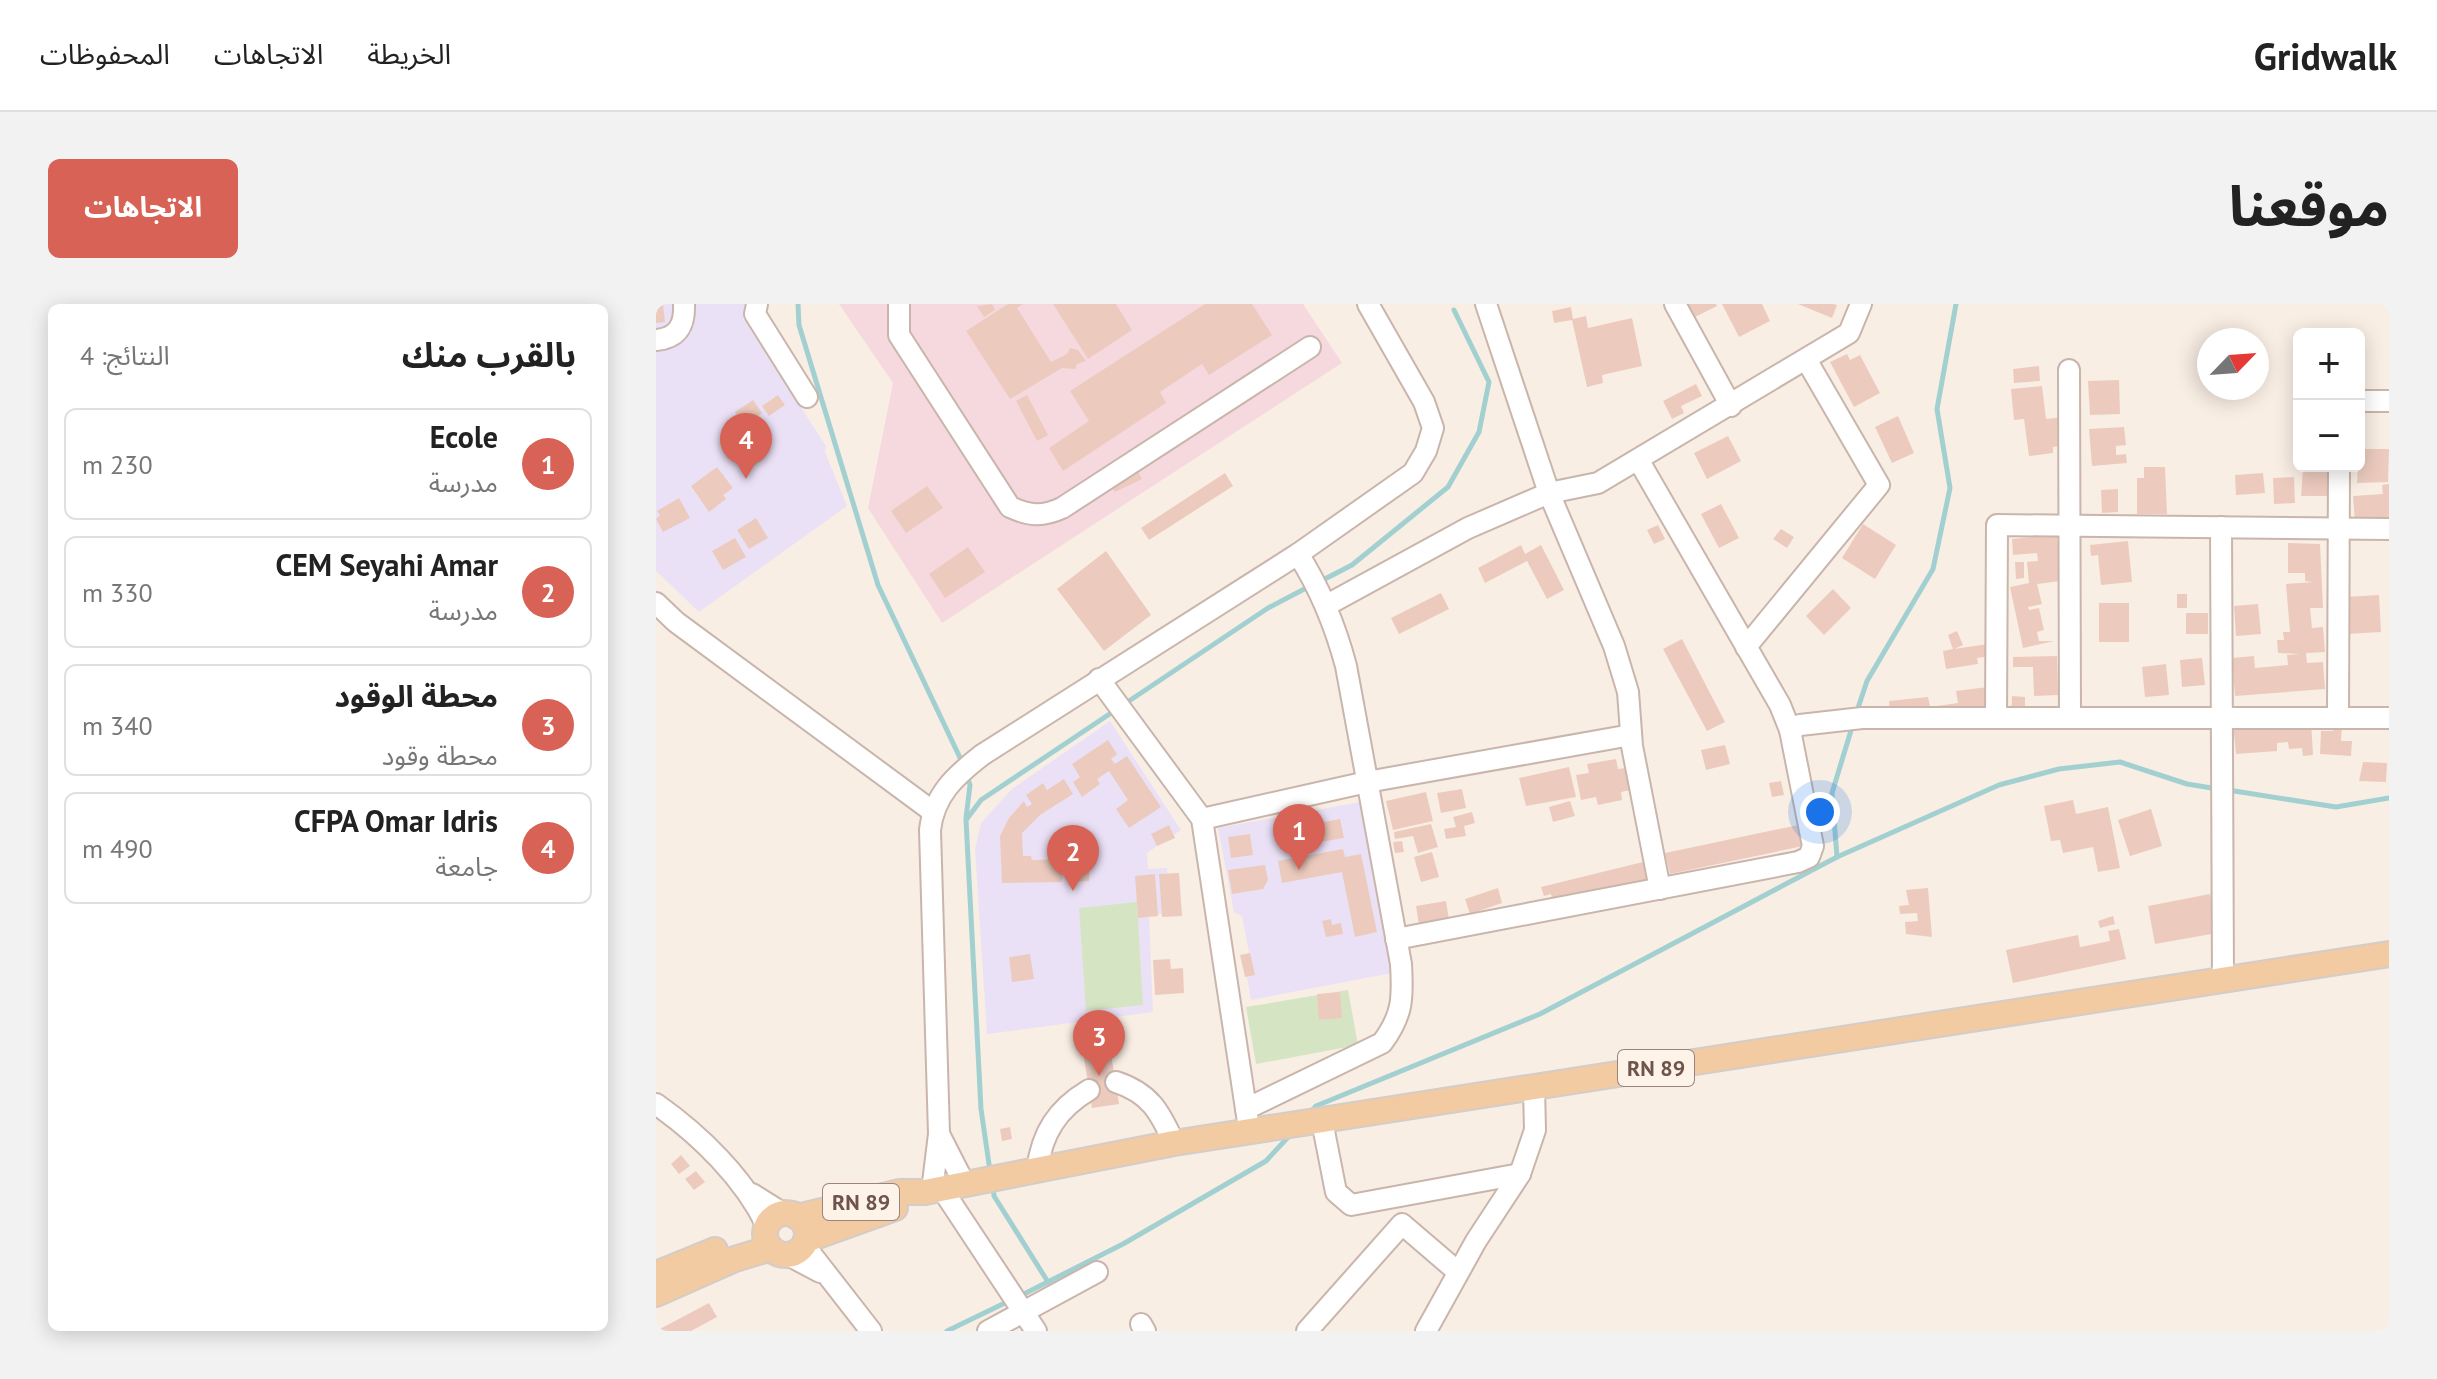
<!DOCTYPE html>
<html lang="ar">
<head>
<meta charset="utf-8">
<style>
	:root { --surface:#fff; --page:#f2f2f2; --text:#222; --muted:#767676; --line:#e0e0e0; --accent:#d76255 }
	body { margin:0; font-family:"PT Sans","Noto Sans Arabic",sans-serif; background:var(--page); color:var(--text); direction:rtl }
	.controls { position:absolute; right:24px; top:24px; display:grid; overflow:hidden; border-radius:12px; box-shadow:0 4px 20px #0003 }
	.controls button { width:72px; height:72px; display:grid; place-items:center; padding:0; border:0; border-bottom:2px solid var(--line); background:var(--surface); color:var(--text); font:40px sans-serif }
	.compass { position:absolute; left:1541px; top:24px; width:72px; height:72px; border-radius:50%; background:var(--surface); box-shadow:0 4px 20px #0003; rotate:65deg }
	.you { position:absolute; left:1164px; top:508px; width:28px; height:28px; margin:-20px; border:6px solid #fff; border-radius:50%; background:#1a73e8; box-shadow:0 0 0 12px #1a73e833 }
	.badge { display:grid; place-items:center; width:52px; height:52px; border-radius:50%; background:var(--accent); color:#fff; font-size:26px; font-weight:700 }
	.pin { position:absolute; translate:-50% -66px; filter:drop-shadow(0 2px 4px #0008) }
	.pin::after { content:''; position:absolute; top:42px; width:28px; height:24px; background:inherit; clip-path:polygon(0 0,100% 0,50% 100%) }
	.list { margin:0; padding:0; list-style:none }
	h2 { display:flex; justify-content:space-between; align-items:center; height:104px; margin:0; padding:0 32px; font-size:34px }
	h2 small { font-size:26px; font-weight:400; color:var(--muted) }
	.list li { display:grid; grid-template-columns:52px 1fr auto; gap:24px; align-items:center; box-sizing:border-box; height:112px; margin:0 16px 16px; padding:0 16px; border:2px solid var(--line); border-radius:12px }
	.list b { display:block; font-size:30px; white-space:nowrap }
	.list p { margin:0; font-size:26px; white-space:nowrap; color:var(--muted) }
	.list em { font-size:26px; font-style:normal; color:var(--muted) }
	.map { position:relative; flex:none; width:1733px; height:1027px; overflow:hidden; direction:ltr; border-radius:12px }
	header { display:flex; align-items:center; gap:48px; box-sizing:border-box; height:112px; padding:0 40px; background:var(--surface); border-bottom:2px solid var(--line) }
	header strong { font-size:38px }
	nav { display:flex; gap:44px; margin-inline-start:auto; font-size:28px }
	.intro { display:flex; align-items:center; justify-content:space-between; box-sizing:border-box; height:192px; padding:0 48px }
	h1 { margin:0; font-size:56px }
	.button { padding:20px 36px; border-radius:12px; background:var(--accent); color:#fff; font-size:28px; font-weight:700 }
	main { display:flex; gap:48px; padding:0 48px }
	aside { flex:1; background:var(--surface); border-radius:12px; box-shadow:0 4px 20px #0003 }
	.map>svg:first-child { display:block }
	.education { fill:#ebe1f6 }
	.medical { fill:#f6d8df }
	.green { fill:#d5e5c4 }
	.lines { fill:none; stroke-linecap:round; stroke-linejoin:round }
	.stream { stroke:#a2d0d1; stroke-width:5 }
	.building { fill:#eccbbe }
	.minor-casing { stroke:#c9b5ab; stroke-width:24 }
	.major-casing { stroke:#d4ccc9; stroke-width:28 }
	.minor { stroke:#fff; stroke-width:20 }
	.major { stroke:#f2cba2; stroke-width:24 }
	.labels { text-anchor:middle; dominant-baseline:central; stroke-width:6; stroke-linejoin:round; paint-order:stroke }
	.shield { fill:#fdf3e9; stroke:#9a847b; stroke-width:2 }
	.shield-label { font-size:22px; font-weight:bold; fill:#6f544c }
</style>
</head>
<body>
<header>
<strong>Gridwalk</strong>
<nav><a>الخريطة</a><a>الاتجاهات</a><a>المحفوظات</a></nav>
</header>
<div class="intro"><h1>موقعنا</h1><a class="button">الاتجاهات</a></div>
<main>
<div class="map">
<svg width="1733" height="1027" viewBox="0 0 1733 1027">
	<rect width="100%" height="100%" fill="#f9eee4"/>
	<g class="education">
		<polygon points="0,0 89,0 87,14 170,142 169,148 191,202 43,308 0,267"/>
		<polygon points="454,417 525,526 491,549 492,565 511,564 515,609 493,611 497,708 331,730 319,545 325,519 356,485"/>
		<polygon points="704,498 736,669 595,696 588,656 593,649 586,612 578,608 562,524"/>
	</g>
	<polygon class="medical" points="183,0 647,0 686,59 286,319 212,204 237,79"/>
	<g class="green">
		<polygon points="481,598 487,701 430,707 423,604"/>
		<polygon points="692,686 702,741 600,760 590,703"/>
	</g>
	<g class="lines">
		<g class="stream">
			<polyline points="142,0 143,21 222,281 307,460"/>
			<polyline points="663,278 696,261 792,183 823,128 833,78 798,6"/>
			<polyline points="467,401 612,304 654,282"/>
			<polyline points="1200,410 1211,377 1277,265 1294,184 1281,105 1300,0"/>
			<polyline points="310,469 314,481 310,514"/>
			<polyline points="1572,486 1680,503 1733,494"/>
			<polyline points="1181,553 1176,489 1197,420"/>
			<polyline points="654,809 660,802 884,710 1181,553 1343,481 1403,465 1464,458 1531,480 1562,485"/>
			<polyline points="334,867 325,805 310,516 325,496 458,407"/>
			<polyline points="337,881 338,892 392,978"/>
			<polyline points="362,993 467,940 610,857 634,831"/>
			<polyline points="291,1027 353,997"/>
		</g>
	</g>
	<g class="building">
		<polygon points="0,0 7,0 9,18 0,19"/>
		<polygon points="336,0 339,6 328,13 321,2"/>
		<polygon points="352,0 367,0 361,4 395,58 411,50 414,44 422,46 430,57 421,60 419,65 406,64 354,95 310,27"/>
		<polygon points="397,0 460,0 476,26 432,55"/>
		<polygon points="549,0 596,0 616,31 553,71 546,60 504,88 510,99 407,167 393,144 433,117 414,87"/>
		<polygon points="1031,0 1060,0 1061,2 1037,14"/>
		<polygon points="1066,0 1106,0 1114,17 1083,33"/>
		<polygon points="1142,0 1177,0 1181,1 1176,14"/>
		<polygon points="915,3 917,15 930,12 932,24 976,14 986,62 946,71 947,79 931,83 916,16 898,19 896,7"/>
		<polygon points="1191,50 1194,56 1204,51 1224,89 1198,103 1174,58"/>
		<polygon points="1383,62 1384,77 1358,79 1357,65"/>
		<polygon points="1463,76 1464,110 1434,111 1432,77"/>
		<polygon points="1040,80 1046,92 1025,102 1028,109 1016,115 1007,97"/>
		<polygon points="1386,82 1390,115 1408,113 1410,128 1403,129 1404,142 1397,143 1397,149 1373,152 1368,115 1358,116 1355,85"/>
		<polygon points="122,91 129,101 113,112 106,102"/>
		<polygon points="371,91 392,131 381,137 360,97"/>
		<polygon points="97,96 106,109 89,122 79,108"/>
		<polygon points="1242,112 1258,149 1236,159 1219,123"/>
		<polygon points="1468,123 1470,141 1460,142 1460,151 1470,150 1471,159 1436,162 1433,125"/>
		<polygon points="1072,132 1085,157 1051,175 1038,149"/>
		<polygon points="102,145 108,155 90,166 84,156"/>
		<polygon points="1703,145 1733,145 1732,178 1701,179"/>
		<polygon points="61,163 77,184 67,191 70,195 53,208 35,182"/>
		<polygon points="1488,163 1509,163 1511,210 1481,210 1481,174 1488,174"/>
		<polygon points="480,164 486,175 459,188 453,177"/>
		<polygon points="1681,164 1681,192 1645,192 1647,165"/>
		<polygon points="569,169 577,182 493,236 485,224"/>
		<polygon points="1607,169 1609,189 1580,191 1579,171"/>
		<polygon points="1638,173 1639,199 1618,200 1617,174"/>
		<polygon points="1733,180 1733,215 1699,217 1697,192 1727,190 1726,181"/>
		<polygon points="271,182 287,204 250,229 235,207"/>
		<polygon points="1462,185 1462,208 1446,209 1445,186"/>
		<polygon points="23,194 34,214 7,228 0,215 4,211 1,207"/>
		<polygon points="1065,200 1083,234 1063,244 1045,210"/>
		<polygon points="100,214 112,234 93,245 81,226"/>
		<polygon points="1207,220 1240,241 1219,275 1186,254"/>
		<polygon points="1002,221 1009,235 998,240 991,226"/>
		<polygon points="1125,225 1138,233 1131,244 1117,235"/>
		<polygon points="1401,231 1405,277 1381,280 1386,300 1372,303 1373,306 1383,304 1388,326 1381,328 1383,337 1398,337 1367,344 1354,283 1373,279 1371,258 1382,257 1381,249 1357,251 1356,235"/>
		<polygon points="79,234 90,253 67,266 56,247"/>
		<polygon points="1472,237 1476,278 1445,281 1442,251 1435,252 1434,241"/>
		<polygon points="1632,239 1664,240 1667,304 1654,304 1656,324 1667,323 1669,348 1650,349 1651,359 1667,358 1669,385 1579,392 1576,354 1598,352 1599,364 1632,361 1631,351 1644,350 1622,349 1621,336 1628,336 1627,328 1634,328 1630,280 1657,278 1649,277 1649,269 1632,269"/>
		<polygon points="865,241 869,250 885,241 908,286 891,295 871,257 829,279 822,264"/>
		<polygon points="312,243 329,268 289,294 273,270"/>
		<polygon points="450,247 495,311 448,347 401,285"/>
		<polygon points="1359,258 1368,258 1368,274 1360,275"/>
		<polygon points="1177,285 1195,304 1168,331 1150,312"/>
		<polygon points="785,289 793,305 743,330 735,314"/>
		<rect x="1521" y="290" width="10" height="14"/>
		<polygon points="1723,291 1725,328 1691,330 1689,293"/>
		<rect x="1443" y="299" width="30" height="39"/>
		<polygon points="1602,300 1605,330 1580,332 1578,302"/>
		<rect x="1530" y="309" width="22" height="21"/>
		<polygon points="1301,327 1307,341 1298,345 1332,340 1334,352 1321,354 1322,360 1290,365 1287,347 1297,345 1292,331"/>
		<polygon points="1026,335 1069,418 1051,427 1007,345"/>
		<polygon points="1401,352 1402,391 1378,392 1377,363 1357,363 1357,353"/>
		<polygon points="1546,354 1549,381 1526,383 1524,356"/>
		<polygon points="1510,360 1513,391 1489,393 1486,363"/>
		<polygon points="1332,383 1334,413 1228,425 1226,410 1234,409 1233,397 1272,393 1274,403 1302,399 1300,387"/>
		<polygon points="1356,392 1369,393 1369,415 1355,415"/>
		<polygon points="1655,416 1657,451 1647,452 1646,444 1633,445 1632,438 1621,439 1621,447 1580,450 1577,420"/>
		<polygon points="1677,420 1686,420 1685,437 1696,437 1695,452 1664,450 1665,427 1677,427"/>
		<polygon points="452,436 461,450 455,455 459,460 471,452 505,503 473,524 460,505 472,496 453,467 441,475 444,480 426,493 417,478 424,473 416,460"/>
		<polygon points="1069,441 1074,460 1050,466 1045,446"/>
		<polygon points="960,455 962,465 969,464 974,486 965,488 966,496 942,501 940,493 925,496 920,471 933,469 931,460"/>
		<polygon points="1707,458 1731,459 1730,478 1703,477"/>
		<polygon points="913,463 920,493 870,502 863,474"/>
		<polygon points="408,475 417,490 384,511 366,529 367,552 375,552 376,556 407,555 406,578 346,579 344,532 353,514 368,497 371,503 376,500 370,491 387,479 391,486"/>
		<polygon points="1125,477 1128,491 1116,493 1113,479"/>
		<polygon points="806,485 810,504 785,509 781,489"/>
		<polygon points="770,488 777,517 737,526 730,497"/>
		<polygon points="1417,496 1420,510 1452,503 1464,564 1442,568 1437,543 1407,549 1404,536 1395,537 1388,502"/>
		<polygon points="914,497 919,512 897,518 893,503"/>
		<polygon points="1495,505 1506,542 1474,552 1462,516"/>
		<polygon points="816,508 819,519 808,522 810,532 790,535 788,525 800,523 797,513"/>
		<polygon points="684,515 688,534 624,545 621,527"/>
		<polygon points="775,520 782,543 762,549 757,532 739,535 738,528"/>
		<polygon points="1147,520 1152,541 1014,570 1009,549"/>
		<polygon points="513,521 519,534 501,542 495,530"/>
		<polygon points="594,530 597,551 575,554 572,533"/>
		<polygon points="746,537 748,548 739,549 737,538"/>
		<polygon points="687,545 689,553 705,550 721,628 699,633 686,568 626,579 622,557"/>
		<polygon points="776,548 783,573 765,578 758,553"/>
		<polygon points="434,554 433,577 416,578 416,555"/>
		<polygon points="995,556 1000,574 897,599 895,590 888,592 885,583"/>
		<polygon points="609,561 612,576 607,585 576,590 572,566"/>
		<polygon points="523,569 526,612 506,613 503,570"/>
		<polygon points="499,570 502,612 482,614 479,572"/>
		<polygon points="842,584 846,599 814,610 809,595"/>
		<polygon points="1272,584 1276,633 1250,630 1249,618 1262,617 1261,609 1244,610 1243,602 1253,601 1250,586"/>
		<polygon points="1554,590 1561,629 1499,640 1492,602"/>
		<polygon points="790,597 793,616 763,621 760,602"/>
		<polygon points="1457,612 1459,620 1444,624 1442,617"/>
		<polygon points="675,615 676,621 685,619 687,630 670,633 666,617"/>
		<polygon points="1463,625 1470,655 1357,679 1350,646 1422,631 1424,643 1454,637 1452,627"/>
		<polygon points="594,649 599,671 589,673 584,651"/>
		<polygon points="374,650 378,675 356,678 353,653"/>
		<polygon points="514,655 515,665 527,664 528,689 499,691 497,656"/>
		<polygon points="684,688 686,714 663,716 661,690"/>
		<polygon points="454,744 463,800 436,804 427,748"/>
		<polygon points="354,823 356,835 346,837 344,825"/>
		<polygon points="25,851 34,862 23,870 15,860"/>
		<polygon points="40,867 49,878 38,886 29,875"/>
		<polygon points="53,999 61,1013 35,1027 0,1027"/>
	</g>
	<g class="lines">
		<defs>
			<g id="minor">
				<polyline points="101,0 99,10 151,93"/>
				<path d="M243,0V31L354,203C374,212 386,213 406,204L654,43"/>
				<polyline points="830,0 893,189 958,342 972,388 976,442 1004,585"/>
				<polyline points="1019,0 1075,102"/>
				<path d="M0,36C22,34 29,21 28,0"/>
				<polyline points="1413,66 1414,414"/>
				<polyline points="1703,97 1733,97"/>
				<polyline points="1565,223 1567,674"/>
				<polyline points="0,299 20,318 276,507"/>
				<polyline points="671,301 812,224 893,189 942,179 1193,29 1205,0"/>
				<polyline points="1090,343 1223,181 1151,57"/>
				<polyline points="443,375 546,515 592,818"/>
				<polyline points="1340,414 1341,221 1733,225"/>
				<polyline points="1682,414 1683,162"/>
				<polyline points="1134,426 1144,421 1206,414 1733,414"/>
				<polyline points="546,515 711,478 975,431"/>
				<polyline points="740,635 1142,558 1153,553 1157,542 1134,426 1124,401 983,157"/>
				<path d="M460,778C494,789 504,808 518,839"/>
				<path d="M0,800C44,831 88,874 111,922"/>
				<path d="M590,805L726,739C747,711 747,694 745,660L690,362C679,321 665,286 642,250"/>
				<polyline points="666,817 680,888 695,901 864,870"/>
				<polyline points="283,830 308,879"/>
				<path d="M381,866C386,829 401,805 433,786"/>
				<polyline points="286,885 380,1027"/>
				<path d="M276,887L283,830L274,526C278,491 299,472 326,451L642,250L757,169L770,147L777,124L768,98L712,0"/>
				<polyline points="96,890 128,910"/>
				<polyline points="148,941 215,1027"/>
				<polyline points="132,951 164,968"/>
				<polyline points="485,1020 489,1027"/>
				<polyline points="332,1027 441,968"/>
				<polyline points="651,1027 746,920 802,968"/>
				<polyline points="770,1027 820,937 864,870 879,826 878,784"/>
			</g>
			<g id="major">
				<circle cx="130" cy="930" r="21"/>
				<polyline points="141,913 243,888 269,888 518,839 1733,650"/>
				<polyline points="150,936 239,904"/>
				<polyline points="0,970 59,946"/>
				<polyline points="0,990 79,955 115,944"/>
			</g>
		</defs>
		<use href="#minor" class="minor-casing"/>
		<use href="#major" class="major-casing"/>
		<use href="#minor" class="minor"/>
		<use href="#major" class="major"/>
	</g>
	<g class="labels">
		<g class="shield">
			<rect x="962" y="746" width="76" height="36" rx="6"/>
			<rect x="167" y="880" width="76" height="36" rx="6"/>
		</g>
		<g class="shield-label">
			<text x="1000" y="764">RN 89</text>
			<text x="205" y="898">RN 89</text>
		</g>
	</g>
</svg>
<div class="controls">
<button>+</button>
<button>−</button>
</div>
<svg class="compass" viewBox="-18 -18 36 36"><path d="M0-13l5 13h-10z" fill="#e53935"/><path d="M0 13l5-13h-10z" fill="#767676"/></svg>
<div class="you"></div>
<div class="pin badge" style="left:643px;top:566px">1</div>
<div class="pin badge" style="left:417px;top:587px">2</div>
<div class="pin badge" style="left:443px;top:772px">3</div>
<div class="pin badge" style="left:90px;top:175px">4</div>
</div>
<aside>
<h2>بالقرب منك<small>النتائج: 4</small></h2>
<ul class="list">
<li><span class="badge">1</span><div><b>Ecole</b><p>مدرسة</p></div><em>230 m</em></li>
<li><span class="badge">2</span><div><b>CEM Seyahi Amar</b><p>مدرسة</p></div><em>330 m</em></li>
<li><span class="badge">3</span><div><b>محطة الوقود</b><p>محطة وقود</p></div><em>340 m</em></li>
<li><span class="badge">4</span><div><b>CFPA Omar Idris</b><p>جامعة</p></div><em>490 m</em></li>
</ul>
</aside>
</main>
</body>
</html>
